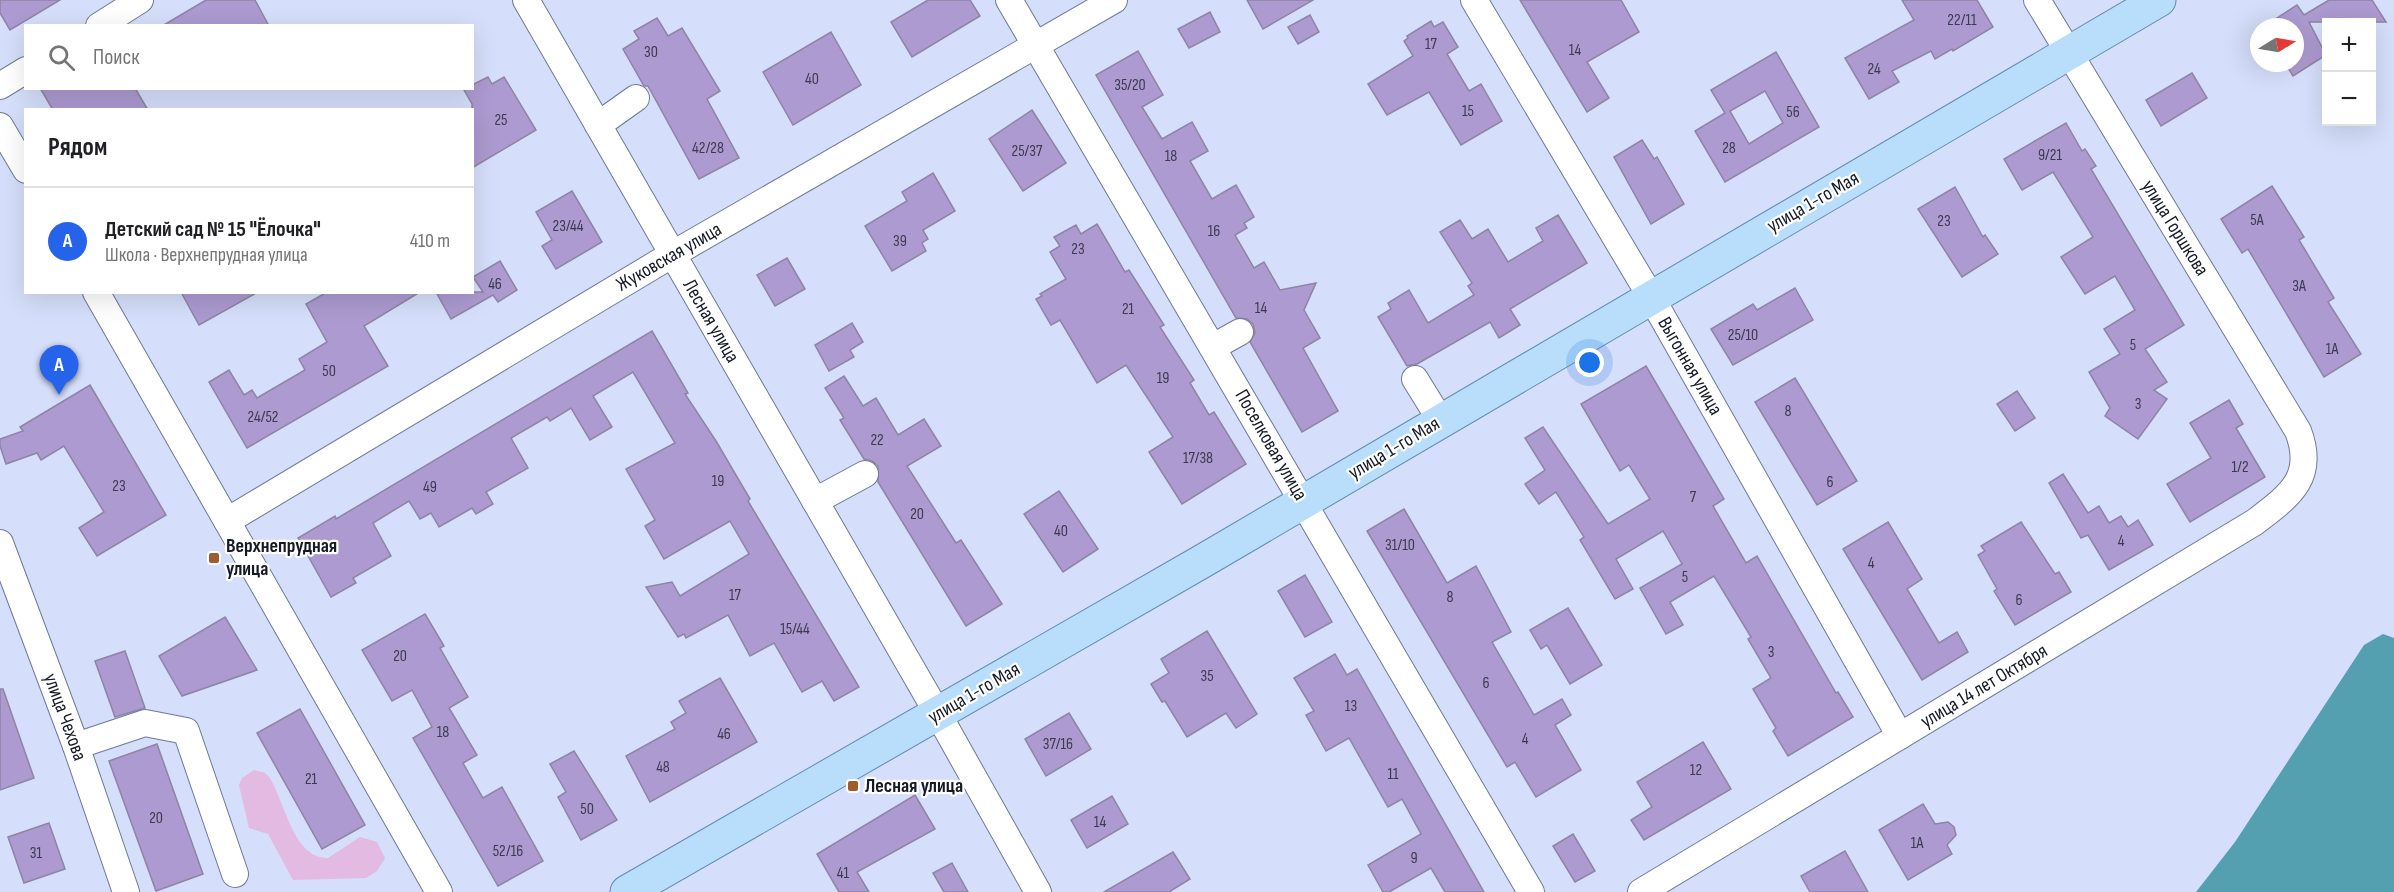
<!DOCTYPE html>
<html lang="ru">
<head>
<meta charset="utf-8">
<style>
	:root { --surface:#fff; --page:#f6f6f6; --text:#202124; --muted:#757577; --line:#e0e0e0; --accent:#2563eb }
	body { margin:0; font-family:"Sofia Sans Condensed",sans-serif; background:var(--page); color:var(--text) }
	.controls { position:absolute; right:18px; top:18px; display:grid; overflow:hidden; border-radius:0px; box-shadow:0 6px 24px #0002 }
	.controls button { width:54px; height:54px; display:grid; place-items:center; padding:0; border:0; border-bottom:2px solid var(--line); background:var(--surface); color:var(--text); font:30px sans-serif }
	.compass { position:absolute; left:2250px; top:18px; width:54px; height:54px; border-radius:50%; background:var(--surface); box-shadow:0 6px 24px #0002; rotate:79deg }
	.you { position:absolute; left:1590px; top:363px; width:21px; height:21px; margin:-15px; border:4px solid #fff; border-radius:50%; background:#1a73e8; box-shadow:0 0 0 9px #1a73e833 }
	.badge { display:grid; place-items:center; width:39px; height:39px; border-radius:50%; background:var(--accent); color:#fff; font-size:20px; font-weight:700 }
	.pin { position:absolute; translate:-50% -50px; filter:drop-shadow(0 2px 3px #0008) }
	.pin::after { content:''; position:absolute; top:32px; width:21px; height:18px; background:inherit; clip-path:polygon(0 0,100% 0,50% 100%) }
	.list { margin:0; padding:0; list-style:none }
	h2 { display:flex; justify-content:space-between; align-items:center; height:78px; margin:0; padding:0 24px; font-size:26px }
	h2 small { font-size:20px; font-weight:400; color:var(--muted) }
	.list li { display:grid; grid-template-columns:39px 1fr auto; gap:18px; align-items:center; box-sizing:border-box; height:108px; padding:0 24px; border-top:2px solid var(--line) }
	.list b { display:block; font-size:22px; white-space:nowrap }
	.list p { margin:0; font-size:20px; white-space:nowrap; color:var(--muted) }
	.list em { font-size:20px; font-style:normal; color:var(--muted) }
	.icon { flex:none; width:33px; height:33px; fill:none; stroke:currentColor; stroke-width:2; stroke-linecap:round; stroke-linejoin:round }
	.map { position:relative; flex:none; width:2394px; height:892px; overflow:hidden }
	.search { position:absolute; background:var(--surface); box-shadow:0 6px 24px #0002; left:24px; top:24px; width:450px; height:66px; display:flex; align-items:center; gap:15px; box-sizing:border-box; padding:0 21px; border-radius:0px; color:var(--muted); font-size:22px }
	.panel { position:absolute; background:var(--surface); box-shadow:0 6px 24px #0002; left:24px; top:108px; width:450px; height:186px; border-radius:0px }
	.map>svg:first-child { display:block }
	.green { fill:#e3bae1 }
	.water { fill:#54a0b1 }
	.building { fill:#ac9ad0; stroke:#8e84a4; stroke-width:1.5; fill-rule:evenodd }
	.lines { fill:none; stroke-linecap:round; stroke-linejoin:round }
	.minor-casing { stroke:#6f7998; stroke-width:28 }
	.major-casing { stroke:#618bae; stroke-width:35 }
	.minor { stroke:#fff; stroke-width:26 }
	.major { stroke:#b8defb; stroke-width:33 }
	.poi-dot { fill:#9f5c2c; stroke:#fff; stroke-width:2 }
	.labels { text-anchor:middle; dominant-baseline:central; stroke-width:4.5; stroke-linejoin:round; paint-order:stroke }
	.number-label { font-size:16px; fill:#3c3a50 }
	.street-label { font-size:20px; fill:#161a26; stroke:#fff }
	.poi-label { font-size:20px; font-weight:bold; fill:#161a26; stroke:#fff; text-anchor:start }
</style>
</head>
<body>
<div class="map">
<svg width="2394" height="892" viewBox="0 0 2394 892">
	<rect width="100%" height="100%" fill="#d5defa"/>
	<path class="green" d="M254,770L265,773L269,777C285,801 293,859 328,858L360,837L377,842L385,858L377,871L366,878L293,880L268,834L249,828L239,785L242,778Z"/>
	<polygon class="water" points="2383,634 2394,638 2394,892 2196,892 2235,842 2364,645"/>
	<g class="building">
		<polygon points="0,0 60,0 10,30 0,13"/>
		<polygon points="206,0 255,0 269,26 162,26"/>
		<polygon points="928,0 970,0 980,16 912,57 891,22"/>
		<polygon points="1247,0 1313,0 1263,29"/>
		<polygon points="1520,0 1621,0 1639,32 1587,62 1609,98 1587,112"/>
		<polygon points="1902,0 1977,0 1993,27 1953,51 1952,49 1935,59 1931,51 1892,71 1899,82 1869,99 1845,58 1914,20"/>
		<polygon points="2329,0 2372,0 2386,22 2309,22 2326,55 2293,76 2285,63 2295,63 2295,27 2263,27 2297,5 2304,15"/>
		<polygon points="1210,12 1220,32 1189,48 1178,29"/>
		<polygon points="1310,15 1319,32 1298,44 1288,27"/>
		<polygon points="657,18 668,36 682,28 720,91 707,99 739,158 699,179 648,86 644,86 623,49 639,39 634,31"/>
		<polygon points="1431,21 1434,27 1443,22 1458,47 1447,54 1469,91 1481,84 1502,121 1461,145 1429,92 1387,115 1368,84 1413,56 1404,41 1408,38 1407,36"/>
		<polygon points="831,32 861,85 793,125 763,72"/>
		<polygon points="1138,51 1163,95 1142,107 1162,139 1192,122 1208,151 1190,161 1212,199 1236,185 1254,217 1244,223 1247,228 1235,235 1254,268 1264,262 1280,290 1316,283 1304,310 1320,338 1303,348 1338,411 1302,432 1250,342 1255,333 1253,324 1247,319 1236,318 1096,75"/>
		<path d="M1776,52L1819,127L1725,182L1695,131L1725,113L1711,90ZM1765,91L1783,123L1749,144L1730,111Z"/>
		<polygon points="2192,73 2207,98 2161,126 2146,100"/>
		<polygon points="488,77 492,84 504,77 536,130 472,168 472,104 464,90 472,88 472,85"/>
		<polygon points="40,88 135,88 148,110 53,110"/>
		<polygon points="1032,110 1066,163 1023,191 989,139"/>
		<polygon points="2066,123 2082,151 2085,149 2096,166 2091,169 2184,325 2145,349 2167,382 2154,390 2167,399 2138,439 2105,416 2110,408 2089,372 2120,354 2104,329 2135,310 2115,276 2085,294 2061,257 2093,237 2053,172 2022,190 2004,159"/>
		<polygon points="1642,140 1654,159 1657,157 1684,204 1651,224 1614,157"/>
		<polygon points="933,173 955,211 923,230 928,239 922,243 926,251 892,271 865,226 907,201 902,192"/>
		<polygon points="2272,186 2304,237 2299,240 2334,298 2328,302 2361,354 2324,377 2248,249 2242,253 2221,219"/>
		<polygon points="1955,187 1983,237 1985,235 1998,254 1962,277 1918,209"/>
		<polygon points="572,191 602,242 556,269 542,246 552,240 536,212"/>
		<polygon points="1558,215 1587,263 1510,309 1520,325 1499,338 1490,322 1417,364 1407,366 1378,317 1391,309 1388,303 1409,290 1428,323 1474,295 1468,286 1472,283 1440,232 1460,220 1472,239 1488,229 1508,262 1543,241 1536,228"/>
		<polygon points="1097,224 1125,272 1129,270 1164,325 1160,327 1194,380 1190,383 1209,415 1214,412 1246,464 1182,504 1149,452 1173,437 1126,365 1097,383 1060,320 1051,325 1036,299 1042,296 1040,294 1066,279 1050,252 1060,246 1054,237 1076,225 1081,234"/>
		<polygon points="787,258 805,289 775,306 757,275"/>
		<polygon points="500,261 517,290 498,302 493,295 451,319 436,292 483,292 473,277"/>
		<polygon points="1795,288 1813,320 1733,365 1711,329 1753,304 1757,310"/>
		<polygon points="181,292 258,292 199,325"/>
		<polygon points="327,292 420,292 364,326 388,366 247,448 209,382 229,370 244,395 252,390 257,398 305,370 299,359 327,342 306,304"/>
		<polygon points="852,323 863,342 850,350 854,357 829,371 815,345"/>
		<polygon points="652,331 688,393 685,394 716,441 750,499 748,501 859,687 834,701 822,681 802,692 774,643 750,656 728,615 686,638 684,634 678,637 646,587 672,582 680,596 749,554 730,521 664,559 645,526 655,520 626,469 675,443 633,372 593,396 612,427 590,440 571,408 550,421 547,417 511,438 528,468 486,492 493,504 476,514 472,508 439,527 431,513 420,519 409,501 373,523 391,556 353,578 356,583 331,597 298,538 335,516 336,519"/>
		<polygon points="1646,366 1724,499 1713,506 1746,563 1757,556 1836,693 1838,692 1853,717 1788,756 1773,731 1776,728 1753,689 1771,678 1748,639 1751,637 1714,576 1670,602 1683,625 1666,634 1640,588 1682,564 1663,531 1616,559 1633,589 1615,599 1580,540 1584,537 1556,492 1539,504 1525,484 1545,470 1525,438 1543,427 1608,524 1650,499 1629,465 1620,471 1581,404"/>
		<polygon points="844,376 863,406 876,398 898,435 924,419 941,446 907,466 956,543 961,540 1002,604 966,626 878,482 878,466 872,461 864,459 840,420 844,418 825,388"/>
		<polygon points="1795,378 1857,481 1817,505 1755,402"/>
		<polygon points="90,385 166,515 97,556 79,528 104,512 64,446 41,460 37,453 6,464 0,446 0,439 23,431 20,427"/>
		<polygon points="2017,391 2035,418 2015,431 1997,404"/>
		<polygon points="2229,400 2243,424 2236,428 2265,477 2190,522 2167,484 2211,458 2190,423"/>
		<polygon points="2063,474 2088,513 2099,506 2109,523 2121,516 2128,527 2138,520 2153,545 2109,570 2088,535 2081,538 2049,483"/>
		<polygon points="1059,491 1098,549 1063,572 1024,514"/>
		<polygon points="1404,509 1447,583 1476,566 1511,632 1492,642 1534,715 1562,699 1571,715 1555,725 1581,770 1536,797 1515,762 1507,767 1367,531"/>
		<polygon points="1888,522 1922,579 1907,589 1939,643 1957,632 1968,652 1922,680 1843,549"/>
		<polygon points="2021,522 2055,574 2059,572 2071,592 2015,625 1994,591 1997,589 1978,555 1985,551 1981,546"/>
		<polygon points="1305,575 1332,622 1305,637 1278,591"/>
		<polygon points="1568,608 1602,665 1570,684 1547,645 1541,649 1530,630"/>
		<polygon points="425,614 444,646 440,648 468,697 449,708 477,755 463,763 483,798 502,787 543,861 498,886 413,738 432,727 412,690 392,701 362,650"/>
		<polygon points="225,617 257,670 182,696 159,656"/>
		<polygon points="1207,631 1257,714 1236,728 1226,713 1187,737 1165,701 1162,702 1151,684 1169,673 1161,659"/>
		<polygon points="125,651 145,708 115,717 95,661"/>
		<polygon points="1335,654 1347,675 1357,669 1484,892 1445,892 1431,868 1389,892 1383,892 1368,865 1421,834 1402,799 1388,807 1349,738 1326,751 1306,715 1314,711 1294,678"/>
		<polygon points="720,678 757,742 650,802 626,756 675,729 671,722 686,713 679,701"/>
		<polygon points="0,689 3,689 34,778 0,790"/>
		<polygon points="300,709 365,825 322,849 257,733"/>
		<polygon points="1069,713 1091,749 1046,776 1025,739"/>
		<polygon points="1703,742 1731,789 1644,840 1631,820 1652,807 1637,782"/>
		<polygon points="157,744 203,874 156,891 109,761"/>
		<polygon points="574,751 617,820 581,840 558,797 566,792 550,764"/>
		<polygon points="915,795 935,829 857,872 869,892 839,892 817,854"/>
		<polygon points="1112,796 1128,824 1087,848 1071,820"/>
		<polygon points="1923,804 1935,824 1948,822 1954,827 1956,835 1947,845 1952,854 1908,880 1879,830"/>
		<polygon points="49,823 65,869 24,883 8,837"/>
		<polygon points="1573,834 1595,871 1575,882 1553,846"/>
		<polygon points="1845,851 1868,892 1810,892 1801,876"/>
		<polygon points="1173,852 1190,879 1169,892 1104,892"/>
		<polygon points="952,863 968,892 944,892 933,873"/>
	</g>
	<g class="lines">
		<defs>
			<g id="minor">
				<polyline points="526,0 938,714 1038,892"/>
				<polyline points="1009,0 1531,892"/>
				<polyline points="1474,0 1651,297 1900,736"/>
				<polyline points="99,26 140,0"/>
				<polyline points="0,86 26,70"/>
				<polyline points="598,125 636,98"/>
				<polyline points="0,126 26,170"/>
				<polyline points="96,292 439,892"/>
				<polyline points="1213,347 1240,332"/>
				<polyline points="1415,379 1441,421"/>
				<polyline points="815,501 865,474"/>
				<polyline points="227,521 673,254 1114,0"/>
				<polyline points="0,543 76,746 126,892"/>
				<polyline points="76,746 145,723 186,731 235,874"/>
				<path d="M1641,892L2255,522C2289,496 2316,478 2298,431L2037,0"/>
			</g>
			<polyline id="major" points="627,892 1201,562 2159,0"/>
		</defs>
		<use href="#minor" class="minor-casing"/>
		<use href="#major" class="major-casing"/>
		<use href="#minor" class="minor"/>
		<use href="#major" class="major"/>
	</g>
	<g class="poi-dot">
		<rect x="208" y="552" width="12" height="12" rx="3"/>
		<rect x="847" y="780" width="12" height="12" rx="3"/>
	</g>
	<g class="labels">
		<g class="number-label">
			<text x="1962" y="20">22/11</text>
			<text x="1431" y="44">17</text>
			<text x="1575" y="50">14</text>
			<text x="651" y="52">30</text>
			<text x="1874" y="69">24</text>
			<text x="812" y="79">40</text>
			<text x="1130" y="85">35/20</text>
			<text x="1468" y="111">15</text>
			<text x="1793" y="112">56</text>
			<text x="501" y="120">25</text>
			<text x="708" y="148">42/28</text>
			<text x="1729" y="148">28</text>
			<text x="1027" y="151">25/37</text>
			<text x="2050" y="155">9/21</text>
			<text x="1171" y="156">18</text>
			<text x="2257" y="220">5А</text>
			<text x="1944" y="221">23</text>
			<text x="568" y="226">23/44</text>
			<text x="1214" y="231">16</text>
			<text x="900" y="241">39</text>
			<text x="1078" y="249">23</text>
			<text x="495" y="284">46</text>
			<text x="2299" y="286">3А</text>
			<text x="1261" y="308">14</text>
			<text x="1128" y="309">21</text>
			<text x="1743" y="335">25/10</text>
			<text x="2133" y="345">5</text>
			<text x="2332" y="349">1А</text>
			<text x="329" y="371">50</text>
			<text x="1163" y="378">19</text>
			<text x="2138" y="404">3</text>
			<text x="1788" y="411">8</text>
			<text x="263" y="417">24/52</text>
			<text x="877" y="440">22</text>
			<text x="1198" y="458">17/38</text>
			<text x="2240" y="467">1/2</text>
			<text x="718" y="481">19</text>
			<text x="1830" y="482">6</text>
			<text x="119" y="486">23</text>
			<text x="430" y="487">49</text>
			<text x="1693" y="497">7</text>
			<text x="917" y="514">20</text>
			<text x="1061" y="531">40</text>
			<text x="2121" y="541">4</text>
			<text x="1400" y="545">31/10</text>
			<text x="1871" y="563">4</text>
			<text x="1685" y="577">5</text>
			<text x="735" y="595">17</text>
			<text x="1450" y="597">8</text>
			<text x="2019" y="600">6</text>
			<text x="795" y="629">15/44</text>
			<text x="1771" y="652">3</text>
			<text x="400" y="656">20</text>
			<text x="1207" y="676">35</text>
			<text x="1486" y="683">6</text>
			<text x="1351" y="706">13</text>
			<text x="443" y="732">18</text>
			<text x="724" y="734">46</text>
			<text x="1525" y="739">4</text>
			<text x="1058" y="744">37/16</text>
			<text x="663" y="767">48</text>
			<text x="1696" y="770">12</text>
			<text x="1393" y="774">11</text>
			<text x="311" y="779">21</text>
			<text x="587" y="809">50</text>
			<text x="156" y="818">20</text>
			<text x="1100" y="822">14</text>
			<text x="1917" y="843">1А</text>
			<text x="508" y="851">52/16</text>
			<text x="36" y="853">31</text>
			<text x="1414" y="858">9</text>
			<text x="843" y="873">41</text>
		</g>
		<g class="street-label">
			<text transform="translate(1813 202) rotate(-30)">улица 1-го Мая</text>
			<text transform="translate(2175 228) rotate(58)">улица Горшкова</text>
			<text transform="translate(669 257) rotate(-30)">Жуковская улица</text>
			<text transform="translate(711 321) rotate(60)">Лесная улица</text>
			<text transform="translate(1690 366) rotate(60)">Выгонная улица</text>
			<text transform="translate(1271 445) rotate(60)">Поселковая улица</text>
			<text transform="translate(1394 448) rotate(-31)">улица 1-го Мая</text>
			<text transform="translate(1984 686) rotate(-31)">улица 14 лет Октября</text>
			<text transform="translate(974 693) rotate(-30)">улица 1-го Мая</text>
			<text transform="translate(65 717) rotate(70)">улица Чехова</text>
		</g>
		<g class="poi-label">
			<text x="226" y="546">Верхнепрудная<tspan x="226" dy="23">улица</tspan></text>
			<text x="865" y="786">Лесная улица</text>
		</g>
	</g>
</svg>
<div class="controls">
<button>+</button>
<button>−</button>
</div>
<svg class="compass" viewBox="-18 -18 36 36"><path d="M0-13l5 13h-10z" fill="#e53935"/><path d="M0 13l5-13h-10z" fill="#757577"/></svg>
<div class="you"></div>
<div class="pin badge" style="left:59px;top:395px">A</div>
<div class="search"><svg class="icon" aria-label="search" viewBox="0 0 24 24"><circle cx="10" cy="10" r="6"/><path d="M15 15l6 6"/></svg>Поиск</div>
<section class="panel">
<h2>Рядом<small></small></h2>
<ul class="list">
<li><span class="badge">A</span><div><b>Детский сад № 15 &quot;Ёлочка&quot;</b><p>Школа · Верхнепрудная улица</p></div><em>410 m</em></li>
</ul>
</section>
</div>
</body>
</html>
